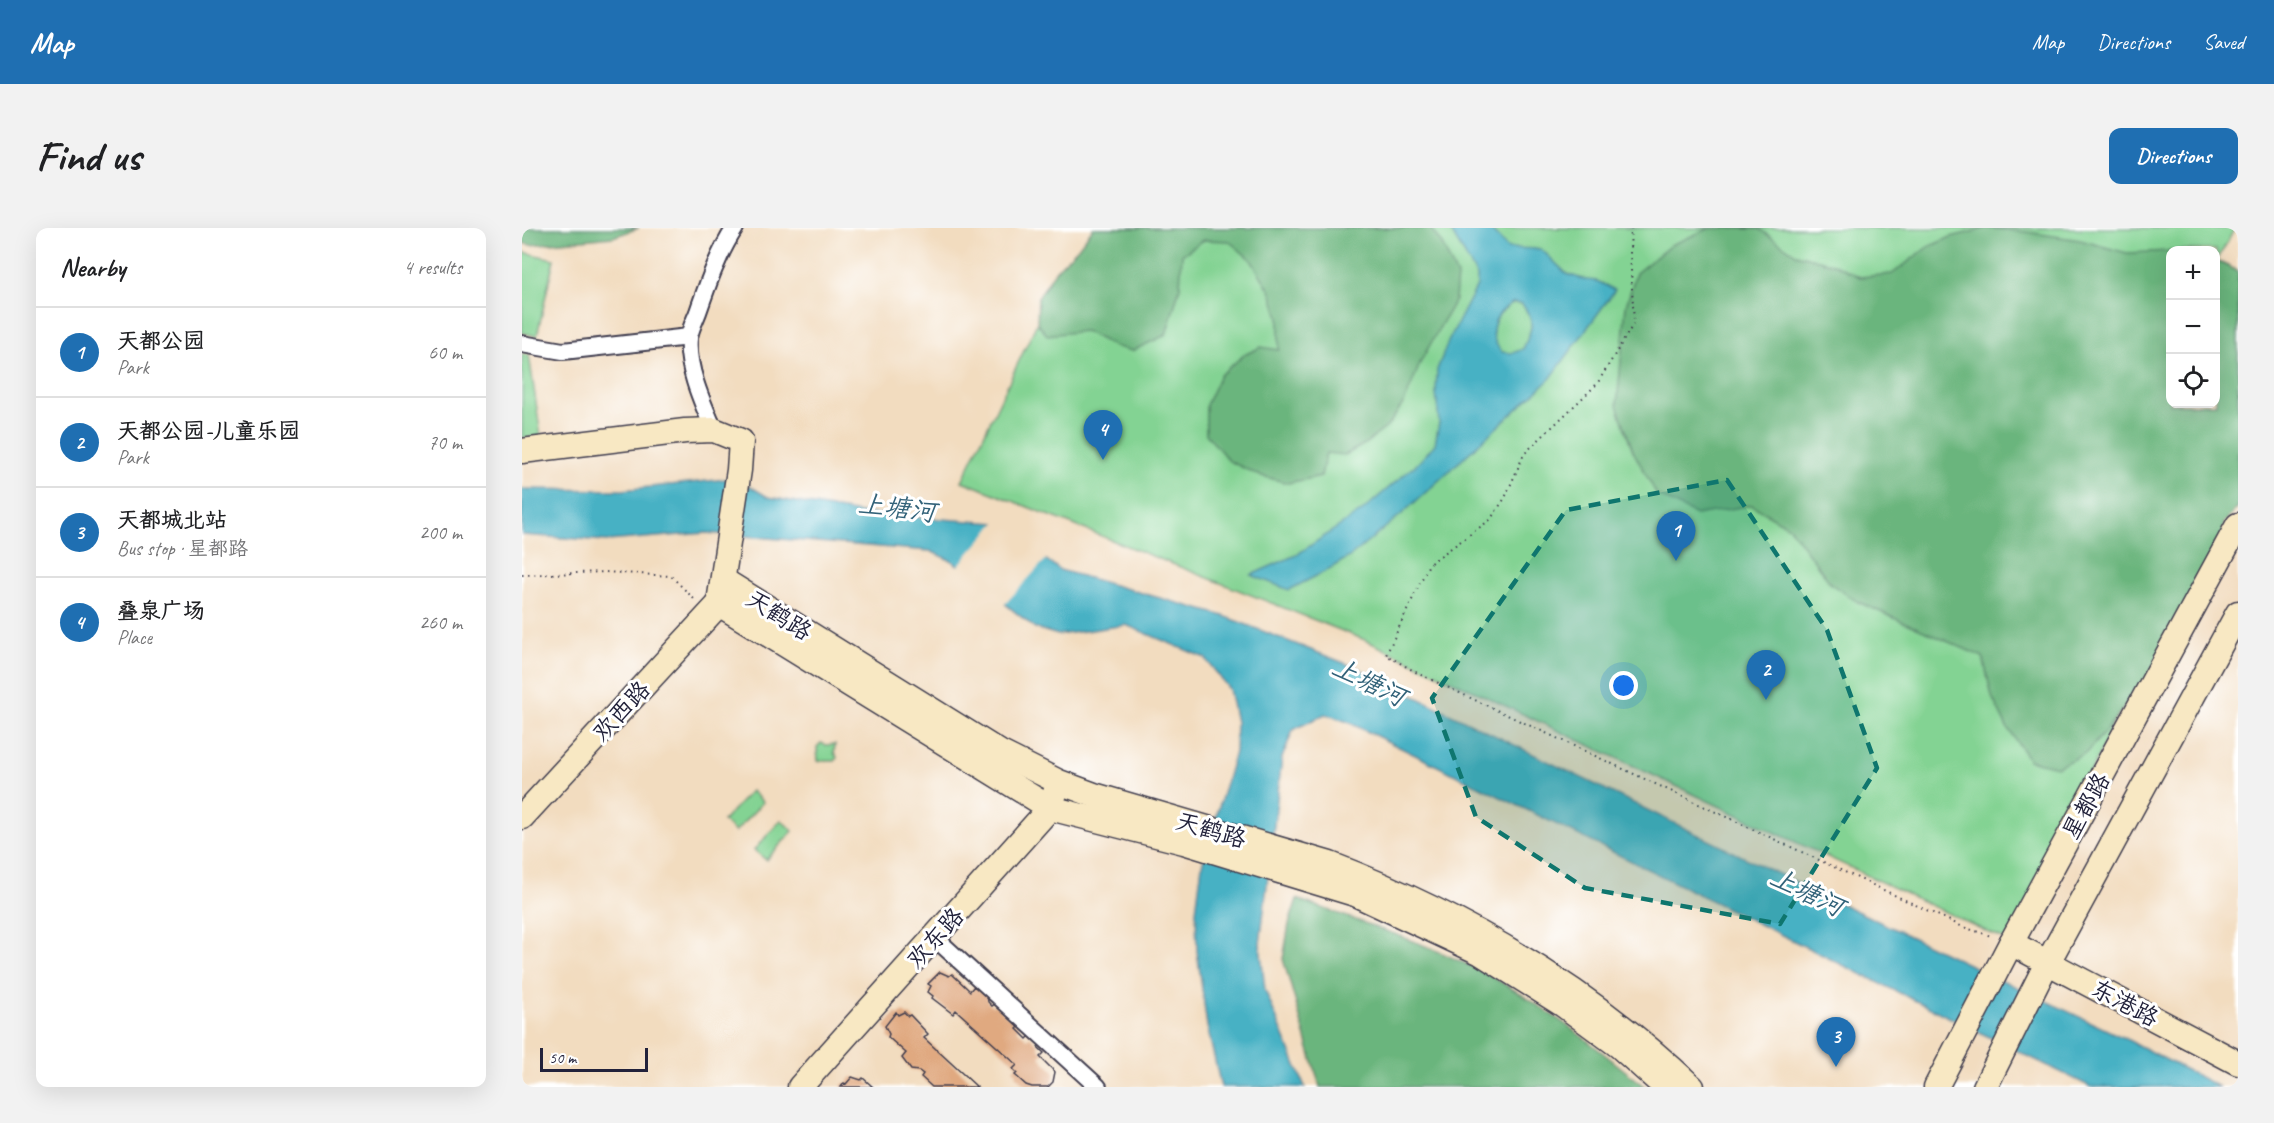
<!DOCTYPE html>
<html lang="en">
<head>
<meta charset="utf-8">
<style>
	:root { --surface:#fff; --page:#f2f2f2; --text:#202124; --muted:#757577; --line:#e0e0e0; --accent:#1f6fb2 }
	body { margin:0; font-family:Caveat,"LXGW WenKai TC",sans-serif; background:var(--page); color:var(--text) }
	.controls { position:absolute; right:18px; top:18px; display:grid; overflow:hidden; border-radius:12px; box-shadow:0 6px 24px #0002 }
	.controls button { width:54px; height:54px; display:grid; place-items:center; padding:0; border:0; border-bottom:2px solid var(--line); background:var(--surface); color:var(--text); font:30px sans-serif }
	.scale { position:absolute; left:18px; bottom:15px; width:108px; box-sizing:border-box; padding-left:6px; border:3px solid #22223b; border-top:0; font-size:16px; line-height:21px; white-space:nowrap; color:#22223b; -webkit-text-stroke:4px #fff; paint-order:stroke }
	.you { position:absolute; left:1102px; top:458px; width:21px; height:21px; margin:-15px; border:4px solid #fff; border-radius:50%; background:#1a73e8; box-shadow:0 0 0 9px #1a73e833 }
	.badge { display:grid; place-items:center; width:39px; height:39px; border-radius:50%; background:var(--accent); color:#fff; font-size:20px; font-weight:700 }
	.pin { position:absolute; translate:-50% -50px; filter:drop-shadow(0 2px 3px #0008) }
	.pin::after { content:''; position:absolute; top:32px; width:21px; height:18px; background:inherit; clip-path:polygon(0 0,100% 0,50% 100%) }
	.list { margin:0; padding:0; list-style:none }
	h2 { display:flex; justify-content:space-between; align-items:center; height:78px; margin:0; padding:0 24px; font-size:26px }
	h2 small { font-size:20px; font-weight:400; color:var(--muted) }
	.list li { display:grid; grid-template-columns:39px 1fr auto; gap:18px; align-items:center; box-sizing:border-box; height:90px; padding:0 24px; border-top:2px solid var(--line) }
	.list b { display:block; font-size:22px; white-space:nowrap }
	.list p { margin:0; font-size:20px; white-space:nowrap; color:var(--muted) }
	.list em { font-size:20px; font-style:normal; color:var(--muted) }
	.icon { flex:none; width:33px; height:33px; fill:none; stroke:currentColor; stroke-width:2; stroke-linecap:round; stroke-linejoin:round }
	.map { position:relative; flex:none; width:1716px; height:859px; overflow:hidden; border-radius:12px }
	header { display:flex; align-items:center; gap:36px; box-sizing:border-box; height:84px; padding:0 30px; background:var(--accent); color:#fff }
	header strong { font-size:28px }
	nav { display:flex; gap:33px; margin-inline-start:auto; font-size:21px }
	.intro { display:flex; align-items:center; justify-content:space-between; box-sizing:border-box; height:144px; padding:0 36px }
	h1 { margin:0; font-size:42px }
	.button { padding:15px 27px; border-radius:12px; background:var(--accent); color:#fff; font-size:21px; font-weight:700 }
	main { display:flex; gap:36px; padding:0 36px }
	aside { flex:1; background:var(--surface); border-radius:12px; box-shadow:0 6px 24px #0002 }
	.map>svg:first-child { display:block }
	.green { fill:#83d393; stroke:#527a67; stroke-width:1.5; fill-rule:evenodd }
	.forest { fill:#6ab57d; stroke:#466c5c; stroke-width:1.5 }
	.water { fill:#46b1c4; stroke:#346a80; stroke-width:1.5; fill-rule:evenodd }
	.pier { fill:#f2dcbf }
	.building { fill:#e0a980 }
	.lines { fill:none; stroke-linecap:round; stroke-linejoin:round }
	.street-casing { stroke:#413e4f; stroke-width:20 }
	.secondary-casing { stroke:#413e4f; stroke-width:27 }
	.path { stroke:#413e4f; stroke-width:2; stroke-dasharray:1.5 4.5; stroke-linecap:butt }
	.street { stroke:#fff; stroke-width:16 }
	.secondary { stroke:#f8e8c3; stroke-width:24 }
	.marked { fill:#0f766e; fill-opacity:0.2; stroke:#0f766e; stroke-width:4.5; stroke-dasharray:12 8; stroke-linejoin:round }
	.labels { text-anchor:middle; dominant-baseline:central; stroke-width:6; stroke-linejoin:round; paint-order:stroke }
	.street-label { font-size:24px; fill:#22223b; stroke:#fff }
	.water-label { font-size:26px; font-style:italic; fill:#326279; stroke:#fff }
</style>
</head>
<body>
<header>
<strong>Map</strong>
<nav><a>Map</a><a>Directions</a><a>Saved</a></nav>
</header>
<div class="intro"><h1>Find us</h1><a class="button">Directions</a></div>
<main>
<aside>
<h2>Nearby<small>4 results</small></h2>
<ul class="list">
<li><span class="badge">1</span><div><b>天都公园</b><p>Park</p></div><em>60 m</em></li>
<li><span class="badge">2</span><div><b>天都公园-儿童乐园</b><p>Park</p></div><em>70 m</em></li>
<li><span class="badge">3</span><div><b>天都城北站</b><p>Bus stop · 星都路</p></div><em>200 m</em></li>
<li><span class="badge">4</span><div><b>叠泉广场</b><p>Place</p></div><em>260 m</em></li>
</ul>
</aside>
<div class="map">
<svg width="1716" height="859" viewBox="0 0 1716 859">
	<rect width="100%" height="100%" fill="#fff"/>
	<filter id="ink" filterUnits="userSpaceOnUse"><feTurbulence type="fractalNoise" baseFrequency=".0167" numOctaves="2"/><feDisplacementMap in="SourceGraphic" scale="12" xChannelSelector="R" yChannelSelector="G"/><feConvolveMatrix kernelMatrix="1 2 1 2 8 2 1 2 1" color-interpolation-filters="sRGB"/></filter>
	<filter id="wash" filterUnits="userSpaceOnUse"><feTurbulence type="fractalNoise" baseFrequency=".008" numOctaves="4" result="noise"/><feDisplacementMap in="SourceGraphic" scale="24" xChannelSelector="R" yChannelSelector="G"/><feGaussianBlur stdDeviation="1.35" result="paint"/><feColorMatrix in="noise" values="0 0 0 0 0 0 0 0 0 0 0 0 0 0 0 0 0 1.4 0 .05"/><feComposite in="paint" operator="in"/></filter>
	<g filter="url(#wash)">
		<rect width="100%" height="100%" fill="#f2dcbf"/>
		<g class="green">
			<path d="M574,0H1713L1695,33L1716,43V228L1489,715L843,412L440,253L515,95ZM1648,22H1694V176H1648Z"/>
			<polygon points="0,24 32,31 15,108 0,105"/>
			<polygon points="0,126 7,127 19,208 0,210"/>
			<polygon points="299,515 304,517 313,516 312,525 315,529 313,533 296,533 295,519"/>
			<polygon points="229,563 241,574 213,604 201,593"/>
			<polygon points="259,592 271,603 244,632 232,622"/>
		</g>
		<g class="forest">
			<polygon points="0,0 117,0 91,9 8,17 0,15"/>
			<polygon points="571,0 908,0 920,16 935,48 933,72 899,133 883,173 865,199 841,217 823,227 804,225 799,248 766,255 736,247 707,233 684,206 684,177 698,147 722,127 739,119 757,122 757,89 749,64 729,32 707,13 682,12 660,27 658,59 644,107 610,123 591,118 563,103 525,107 515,95 516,70 533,43 556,20"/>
			<polygon points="1188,0 1237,1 1274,26 1315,37 1338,49 1370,46 1406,19 1429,9 1465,0 1505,4 1558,12 1605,25 1648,23 1648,176 1694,176 1694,33 1716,43 1716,279 1702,295 1700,315 1626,449 1583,504 1564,525 1535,539 1507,532 1485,499 1470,469 1461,429 1336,374 1309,356 1267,299 1230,277 1174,287 1135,267 1111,223 1095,177 1104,78 1114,45 1149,17"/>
			<path d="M775,671C843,696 916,718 979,754C1031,784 1077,821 1123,859H798L761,731L767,696Z"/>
		</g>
		<g class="water">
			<path d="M927,0H967L986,20L1019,21L1045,46L1064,52L1075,53L1093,62L1028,151L881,285L829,328L802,344L767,362L729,347L774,327L840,283L898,233L913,216L917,195L914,165L915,142L926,114L955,58V48ZM990,75L1000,76C1014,95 1010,101 1001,121L991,125L980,124C964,106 971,87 990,75Z"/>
			<polygon points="214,250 246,269 338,285 475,295 538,342 702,388 835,440 1242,639 1602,810 1697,859 1569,859 826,494 803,486 771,502 760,530 738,716 743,762 783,859 699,859 685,798 675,723 674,683 680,637 713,524 714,494 707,461 683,430 604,397 536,407 513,400 430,333 408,323 184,305 85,313 0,307 0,261 100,262"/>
		</g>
		<polygon class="pier" points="476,292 526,329 481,378 434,340"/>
		<g id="blocks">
			<g class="building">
				<polygon points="418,744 427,748 430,746 448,763 452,758 459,762 465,767 466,774 470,778 473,776 497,799 495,801 505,811 508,808 517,817 516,819 522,825 518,829 533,844 531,854 526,859 510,859 504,857 493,847 495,845 491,841 495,837 434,782 431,786 410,770 411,768 406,764 409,758 406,756"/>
				<polygon points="374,784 376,787 382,784 386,788 388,787 406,806 402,810 455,859 410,859 399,849 401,846 397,843 389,842 380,830 384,825 366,809 367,806 363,798"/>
				<polygon points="330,849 339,852 341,850 351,859 319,859 322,855 324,856"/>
			</g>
		</g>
	</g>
	<g filter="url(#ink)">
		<use href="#blocks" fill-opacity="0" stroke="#413e4f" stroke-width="1.5"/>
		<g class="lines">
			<defs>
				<g id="street">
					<polyline points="0,116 41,123 167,109"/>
					<path d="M192,202C181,176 164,139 167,110C168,101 173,92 176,84C186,55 196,26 213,0"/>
					<polyline points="413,710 576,859"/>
				</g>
				<g id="secondary">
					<polyline points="0,223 163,203 192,202 219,213 217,242 198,368"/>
					<path d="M201,352L477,524L537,554L572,567L808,636C941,687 1066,761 1170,859"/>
					<polyline points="197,376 528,580 662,614 833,666 959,725 1040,776 1097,818 1143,859"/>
					<polyline points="0,589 197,376"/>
					<polyline points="1489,715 1716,835"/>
					<polyline points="278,859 528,580 533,565"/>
					<polyline points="1414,859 1489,715 1716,297"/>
					<polyline points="1463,859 1520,745 1716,385"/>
				</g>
			</defs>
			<use href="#street" class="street-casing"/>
			<use href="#secondary" class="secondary-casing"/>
			<g class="path">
				<polyline points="1109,0 1108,24 1112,95 1075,156 1002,226 983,270 968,292 907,336 864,427 897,446 1441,699 1469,708"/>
				<polyline points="0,347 83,344 149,348 173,372"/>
			</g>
			<use href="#street" class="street"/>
			<use href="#secondary" class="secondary"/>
		</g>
	</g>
	<path class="marked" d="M1205,252L1305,402L1355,540L1258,696L1063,660L954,589L910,470L1044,282Z"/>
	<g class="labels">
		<g class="street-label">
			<text transform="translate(257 387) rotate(32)">天鹤路</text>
			<text transform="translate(99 483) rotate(-47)">欢西路</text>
			<text transform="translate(1564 578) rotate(-61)">星都路</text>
			<text transform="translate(689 602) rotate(16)">天鹤路</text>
			<text transform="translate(413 710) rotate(-48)">欢东路</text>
			<text transform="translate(1603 775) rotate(28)">东港路</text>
		</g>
		<g class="water-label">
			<text transform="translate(375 280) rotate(7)">上塘河</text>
			<text transform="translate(847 454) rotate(26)">上塘河</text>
			<text transform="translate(1285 664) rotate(26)">上塘河</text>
		</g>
	</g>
</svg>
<div class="controls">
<button>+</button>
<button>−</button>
<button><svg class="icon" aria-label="locate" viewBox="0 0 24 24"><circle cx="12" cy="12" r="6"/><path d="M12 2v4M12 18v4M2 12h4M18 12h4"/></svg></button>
</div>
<div class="scale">50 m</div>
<div class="you"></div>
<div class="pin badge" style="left:1154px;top:333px">1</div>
<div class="pin badge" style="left:1244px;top:472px">2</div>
<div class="pin badge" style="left:1314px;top:839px">3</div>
<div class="pin badge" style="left:581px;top:232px">4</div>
</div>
</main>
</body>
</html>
